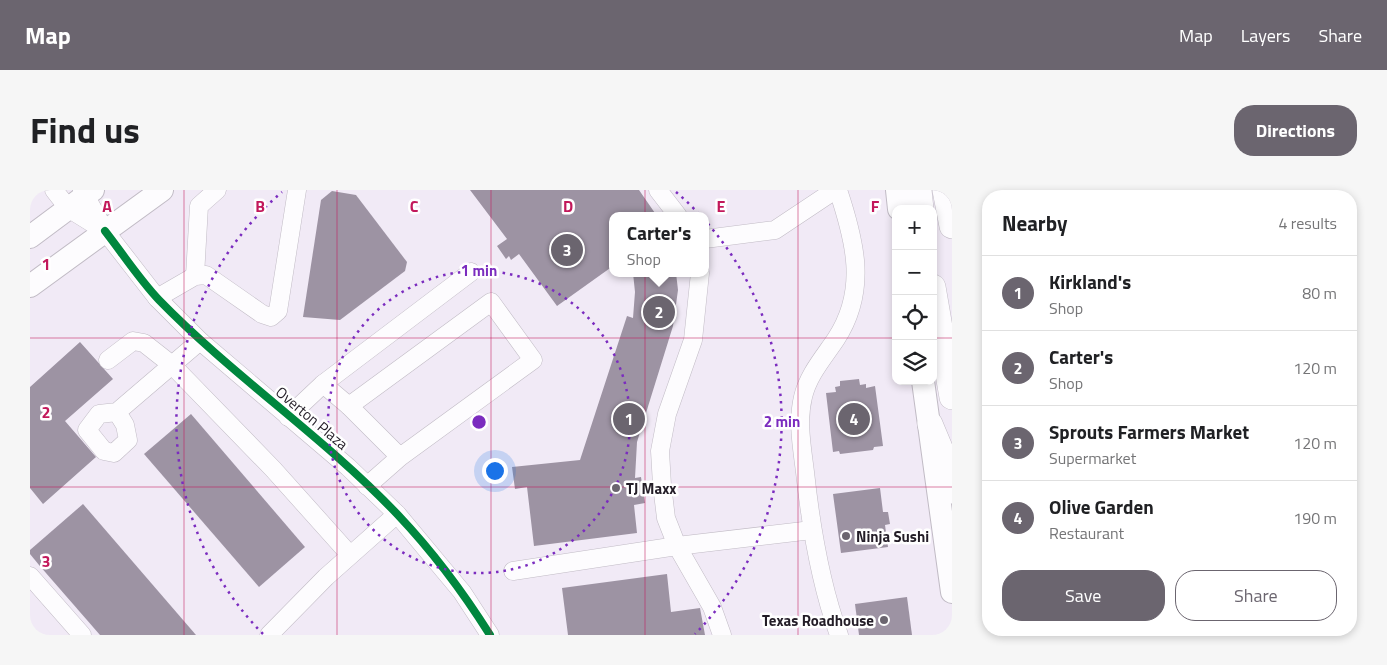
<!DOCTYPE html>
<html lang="en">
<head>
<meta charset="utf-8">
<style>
	:root { --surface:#fff; --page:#f6f6f6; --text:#202124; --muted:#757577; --line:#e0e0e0; --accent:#6b656f }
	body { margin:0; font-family:"Titillium Web",sans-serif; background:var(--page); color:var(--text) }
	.controls { position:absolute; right:15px; top:15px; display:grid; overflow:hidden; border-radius:10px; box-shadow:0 2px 8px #0003 }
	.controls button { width:45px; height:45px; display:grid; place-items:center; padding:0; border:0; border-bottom:1px solid var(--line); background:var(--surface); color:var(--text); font:25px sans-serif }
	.you { position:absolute; left:464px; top:280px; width:18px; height:18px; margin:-12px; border:4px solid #fff; border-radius:50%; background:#1a73e8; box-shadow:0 0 0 8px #1a73e833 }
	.badge { display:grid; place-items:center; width:32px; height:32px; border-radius:50%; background:var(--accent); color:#fff; font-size:16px; font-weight:700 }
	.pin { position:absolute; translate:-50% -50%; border:2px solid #fff; box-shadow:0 1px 5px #0006 }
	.popup { position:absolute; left:579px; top:22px; width:100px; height:65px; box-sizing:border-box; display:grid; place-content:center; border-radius:10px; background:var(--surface); filter:drop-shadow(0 1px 4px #0005); font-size:16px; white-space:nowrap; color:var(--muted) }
	.popup b { font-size:19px; color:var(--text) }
	.popup::after { content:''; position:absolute; left:50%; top:100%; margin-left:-10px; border:10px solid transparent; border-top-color:var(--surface) }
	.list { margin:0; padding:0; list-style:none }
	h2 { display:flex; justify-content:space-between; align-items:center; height:65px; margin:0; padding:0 20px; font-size:21px }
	h2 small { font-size:16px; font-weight:400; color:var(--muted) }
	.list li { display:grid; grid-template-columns:32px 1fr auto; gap:15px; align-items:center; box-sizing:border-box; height:75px; padding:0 20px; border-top:1px solid var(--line) }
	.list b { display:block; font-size:19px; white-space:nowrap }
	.list p { margin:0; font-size:16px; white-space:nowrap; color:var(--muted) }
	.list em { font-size:16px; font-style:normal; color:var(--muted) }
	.actions { display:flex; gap:10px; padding:15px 20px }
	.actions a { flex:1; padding:11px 0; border:1px solid var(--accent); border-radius:20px; text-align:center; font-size:18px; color:var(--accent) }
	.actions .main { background:var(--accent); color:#fff }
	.icon { flex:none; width:28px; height:28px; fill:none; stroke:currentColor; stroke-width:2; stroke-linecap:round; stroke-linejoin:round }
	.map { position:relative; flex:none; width:922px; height:445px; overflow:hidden; border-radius:20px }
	header { display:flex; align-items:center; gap:30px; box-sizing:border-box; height:70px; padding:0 25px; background:var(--accent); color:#fff }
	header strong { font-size:24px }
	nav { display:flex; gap:28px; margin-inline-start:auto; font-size:18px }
	.intro { display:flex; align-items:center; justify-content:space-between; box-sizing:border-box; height:120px; padding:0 30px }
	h1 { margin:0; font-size:35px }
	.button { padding:12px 22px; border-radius:20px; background:var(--accent); color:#fff; font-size:18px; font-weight:700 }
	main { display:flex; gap:30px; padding:0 30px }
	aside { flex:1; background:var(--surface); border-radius:20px; box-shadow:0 2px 8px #0003 }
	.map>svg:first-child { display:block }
	.building { fill:#9d93a3 }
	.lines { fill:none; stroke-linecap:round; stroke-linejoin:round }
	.minor-casing { stroke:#c1bbc5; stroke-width:19 }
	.major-casing { stroke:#c1bbc5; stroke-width:24 }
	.highway-casing { stroke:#c1bbc5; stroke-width:26 }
	.minor { stroke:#fdfcfe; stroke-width:18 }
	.major { stroke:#fdfcfe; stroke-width:22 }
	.highway { stroke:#fdfcfe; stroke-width:25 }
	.cycleway-casing { stroke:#fff; stroke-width:11 }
	.cycleway { stroke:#00873e; stroke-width:8 }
	.grid { fill:none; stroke:#c2185b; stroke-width:1; stroke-opacity:0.55 }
	.ring { fill:none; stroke:#7b2cbf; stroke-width:2.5; stroke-dasharray:2.5 5 }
	.poi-dot { fill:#6b656f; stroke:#fff; stroke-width:2 }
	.labels { text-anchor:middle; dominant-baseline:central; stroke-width:5; stroke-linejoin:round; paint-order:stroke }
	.street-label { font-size:15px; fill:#231d27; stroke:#fff }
	.poi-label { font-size:15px; font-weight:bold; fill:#231d27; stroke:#fff; text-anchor:start }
	.grid-label { font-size:16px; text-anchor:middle; font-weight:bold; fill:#c2185b; stroke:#fff; stroke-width:5; stroke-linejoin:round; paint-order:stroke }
	.centre { fill:#7b2cbf; stroke:#fff; stroke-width:2.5 }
	.ring-label { font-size:15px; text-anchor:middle; font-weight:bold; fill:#7b2cbf; stroke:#fff; stroke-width:5; stroke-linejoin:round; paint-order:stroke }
</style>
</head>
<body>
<header>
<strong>Map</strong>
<nav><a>Map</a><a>Layers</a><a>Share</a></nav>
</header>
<div class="intro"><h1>Find us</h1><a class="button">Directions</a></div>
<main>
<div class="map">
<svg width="922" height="445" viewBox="0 0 922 445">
	<rect width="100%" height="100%" fill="#f1eaf6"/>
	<g class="building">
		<polygon points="440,0 609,0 627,26 583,26 583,76 527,116 489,64 481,70 479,66 476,69 467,56 477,49"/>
		<polygon points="302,1 326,5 377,72 375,81 310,130 273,127 291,10"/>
		<polygon points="603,83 646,83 648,100 643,136 607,252 605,288 611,287 615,313 604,315 607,343 504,356 497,297 485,299 482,277 550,270 597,126 603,128 605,102"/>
		<polygon points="50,152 83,189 35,231 66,267 13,314 0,298 0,197"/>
		<polygon points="829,189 830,195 836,194 836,198 845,196 853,256 844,257 843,260 810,264 809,261 803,262 796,203 806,202 805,197 810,196 810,191"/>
		<polygon points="161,224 275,357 229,397 114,264"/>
		<polygon points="850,298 853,322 858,322 860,334 855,335 858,357 811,363 803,304"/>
		<polygon points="53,314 166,445 70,445 9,375 0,364 0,360"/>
		<polygon points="637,384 641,422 670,418 675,445 538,445 532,398"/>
		<polygon points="877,407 882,445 829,445 825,414"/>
	</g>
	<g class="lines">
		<defs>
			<g id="minor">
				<polyline points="24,0 38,18 75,41"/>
				<polyline points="52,0 75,41 127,108 170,151 318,277 367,324 432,402 460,445"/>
				<polyline points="628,0 648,26"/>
				<path d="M808,0C825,51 838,100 806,149C794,167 778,185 773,207C767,232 772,257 775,282C781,338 790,393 809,445"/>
				<polyline points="675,49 745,40 805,0"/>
				<polyline points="670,83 663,150 637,224 630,261 632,295 636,328 647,356 682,417 692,445"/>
				<polyline points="165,86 169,16 187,0"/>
				<polyline points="127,108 165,86 176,85 232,124 241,127 248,121 267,0"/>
				<polyline points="78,170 103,151 114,153 142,175 243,279 320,365"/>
				<polyline points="319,216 293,194 441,82"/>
				<polyline points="87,222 95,235 98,250 84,263 74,261 57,240 69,224 87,222 170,151"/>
				<polyline points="258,227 293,194"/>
				<polyline points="337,296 370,267 503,170 461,112 319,216 370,267"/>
				<polyline points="483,381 647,356 782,340"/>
				<polyline points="0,386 52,445"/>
				<polyline points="239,445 296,387 367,324"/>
			</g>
			<g id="major">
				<polyline points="867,0 869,19"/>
				<polyline points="0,47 63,0"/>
				<polyline points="0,96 132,0"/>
				<polyline points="893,191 922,402"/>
			</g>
			<g id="highway">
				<polyline points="889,0 891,19"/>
				<polyline points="915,0 922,36"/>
				<polyline points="903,97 922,207"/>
				<polyline points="900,234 915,270 922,301"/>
			</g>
		</defs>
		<use href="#minor" class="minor-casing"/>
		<use href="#major" class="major-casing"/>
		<use href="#highway" class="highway-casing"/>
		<use href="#minor" class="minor"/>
		<use href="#major" class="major"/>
		<use href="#highway" class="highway"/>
		<defs>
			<path id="cycleway" d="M75,41C93,64 109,89 129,110C204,187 294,247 368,325C403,362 433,402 460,445"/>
		</defs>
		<use href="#cycleway" class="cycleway-casing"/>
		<use href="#cycleway" class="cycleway"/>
	</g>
	<path class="grid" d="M154,0V445M307,0V445M461,0V445M615,0V445M768,0V445M0,148H866M903,148H922M0,297H922"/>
	<g class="ring">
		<circle cx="449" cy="232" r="151"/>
		<path d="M233 444A303 303 0 0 1 252 2M646 2A303 303 0 0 1 665 444"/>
	</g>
	<g class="poi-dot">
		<circle cx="586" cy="298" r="5"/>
		<circle cx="816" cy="346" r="5"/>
		<circle cx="854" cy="430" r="5"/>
	</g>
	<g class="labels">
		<g class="street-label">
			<text transform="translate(282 228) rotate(40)">Overton Plaza</text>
		</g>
		<g class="poi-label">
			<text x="596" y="298">TJ Maxx</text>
			<text x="826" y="346">Ninja Sushi</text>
			<text x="844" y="430" text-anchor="end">Texas Roadhouse</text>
		</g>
	</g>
	<g class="grid-label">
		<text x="77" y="22">A</text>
		<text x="230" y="22">B</text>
		<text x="384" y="22">C</text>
		<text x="538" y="22">D</text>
		<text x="691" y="22">E</text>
		<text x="845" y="22">F</text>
		<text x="16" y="80">1</text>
		<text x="16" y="228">2</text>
		<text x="16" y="377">3</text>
	</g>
	<circle cx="449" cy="232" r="8" class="centre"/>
	<g class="ring-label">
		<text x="449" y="86">1 min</text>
		<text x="752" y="237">2 min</text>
	</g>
</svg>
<div class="controls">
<button>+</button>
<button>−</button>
<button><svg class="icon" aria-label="locate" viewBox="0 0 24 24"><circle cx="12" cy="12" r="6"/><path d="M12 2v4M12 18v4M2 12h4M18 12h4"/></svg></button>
<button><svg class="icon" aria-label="layers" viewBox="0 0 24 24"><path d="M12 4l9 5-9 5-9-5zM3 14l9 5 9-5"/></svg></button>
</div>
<div class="you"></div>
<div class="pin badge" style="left:599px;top:229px">1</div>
<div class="pin badge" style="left:629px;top:122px">2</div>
<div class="popup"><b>Carter's</b>Shop</div>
<div class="pin badge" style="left:537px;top:60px">3</div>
<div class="pin badge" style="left:824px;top:229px">4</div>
</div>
<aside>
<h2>Nearby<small>4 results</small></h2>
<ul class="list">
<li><span class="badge">1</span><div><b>Kirkland's</b><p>Shop</p></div><em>80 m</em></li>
<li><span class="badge">2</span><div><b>Carter's</b><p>Shop</p></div><em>120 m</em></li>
<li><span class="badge">3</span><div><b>Sprouts Farmers Market</b><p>Supermarket</p></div><em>120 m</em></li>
<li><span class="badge">4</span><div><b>Olive Garden</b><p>Restaurant</p></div><em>190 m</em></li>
</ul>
<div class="actions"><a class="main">Save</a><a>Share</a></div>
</aside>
</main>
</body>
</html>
